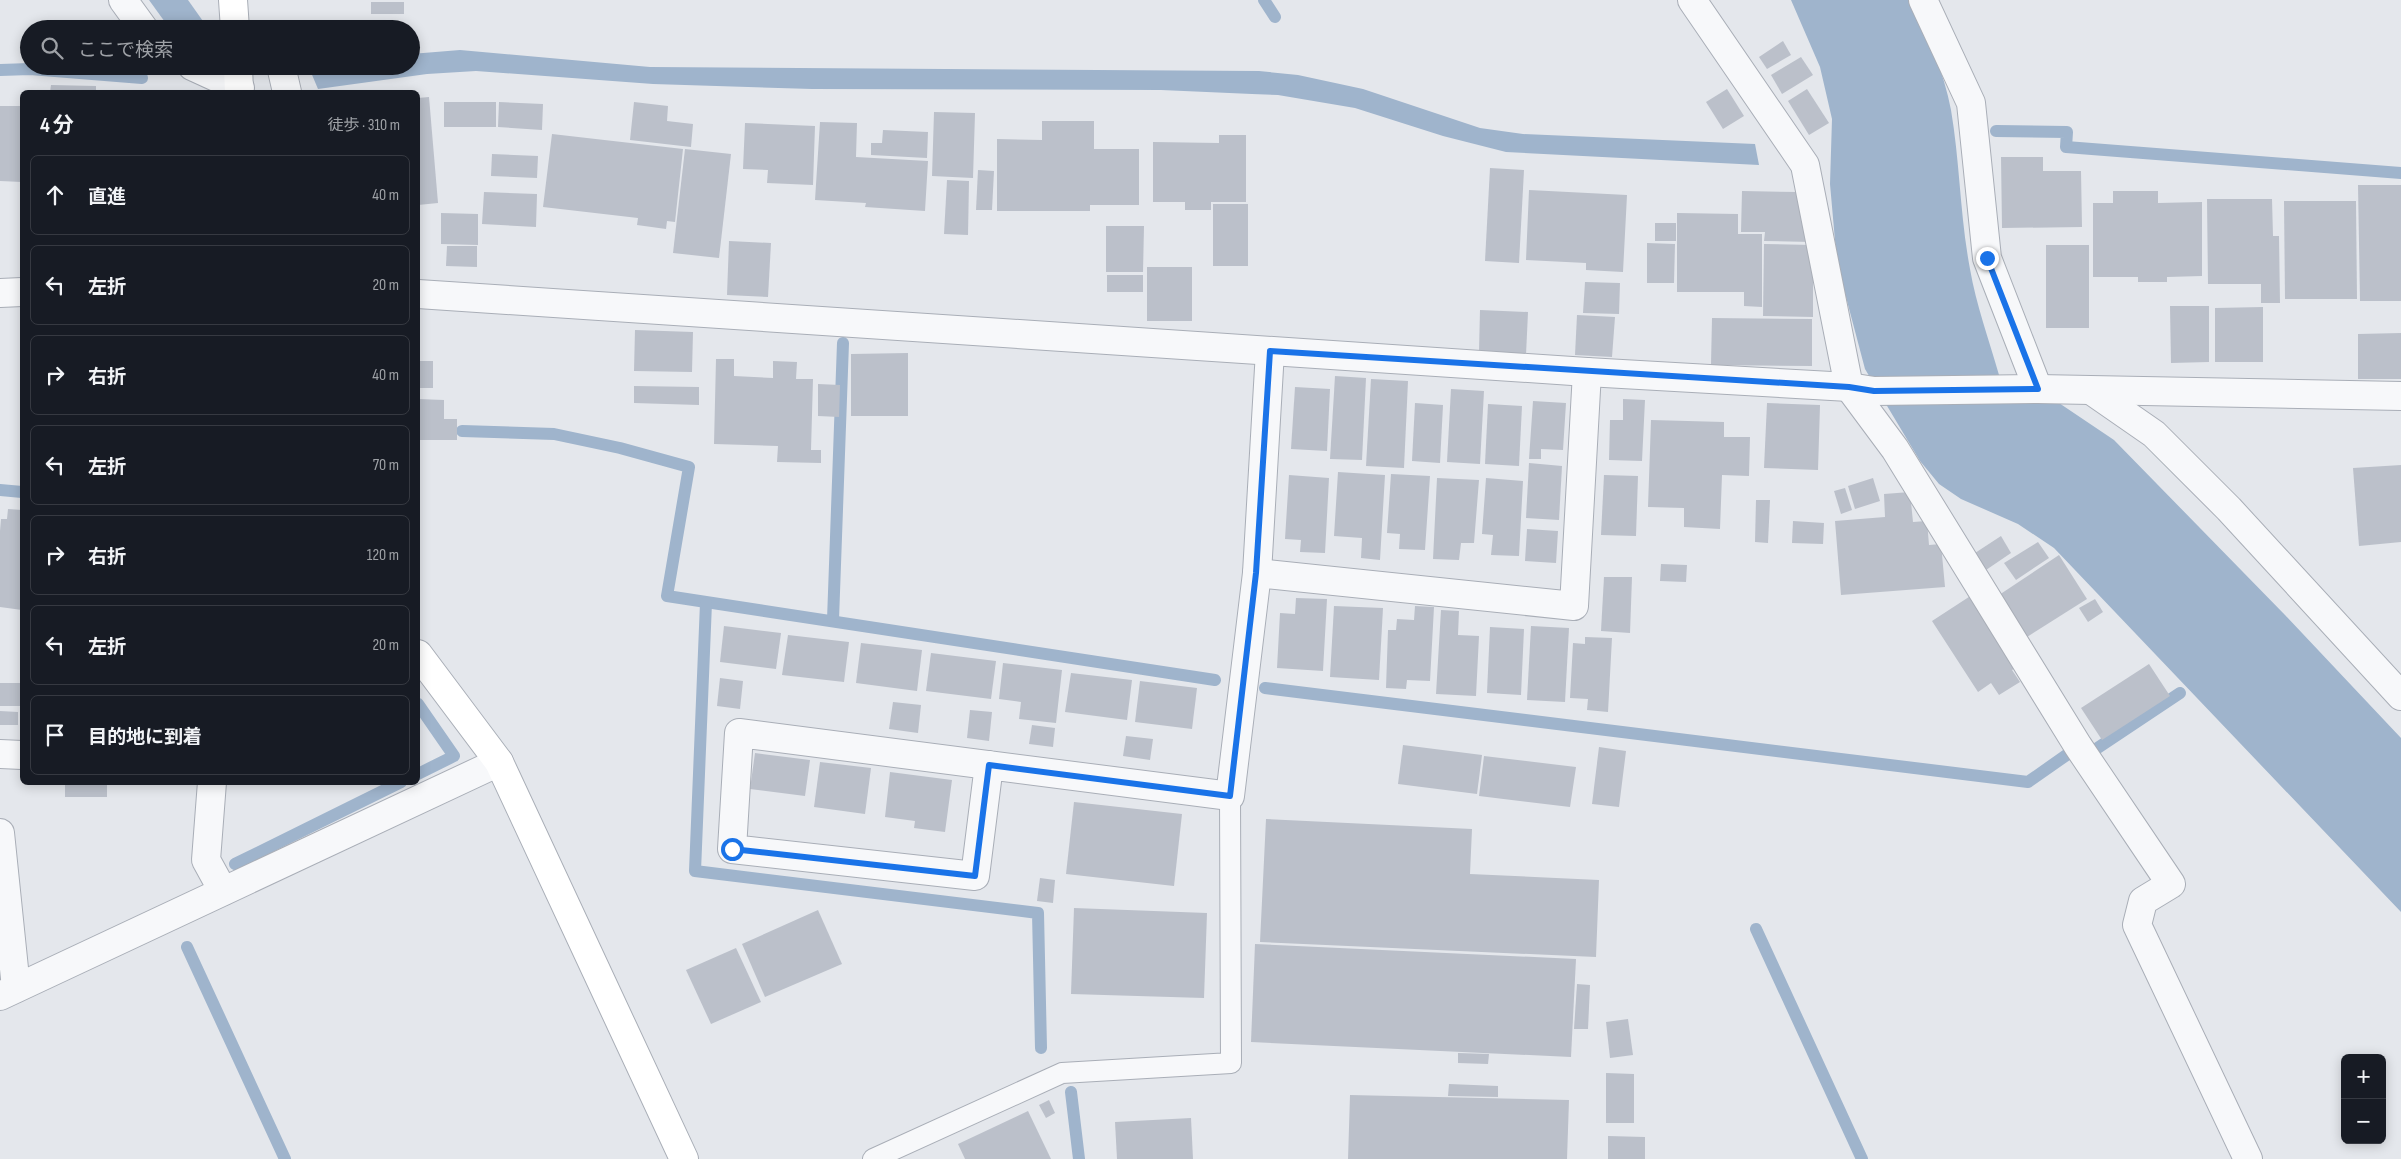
<!DOCTYPE html>
<html lang="ja">
<head>
<meta charset="utf-8">
<style>
	:root { --surface:#171b24; --page:#20242c; --text:#f1f3f6; --muted:#9ea1a6; --line:#363941 }
	body { margin:0; font-family:"Sofia Sans Condensed","Noto Sans JP",sans-serif; background:var(--page); color:var(--text) }
	.controls { position:absolute; right:15px; bottom:15px; display:grid; overflow:hidden; border-radius:8px; box-shadow:0 2px 12px #0003 }
	.controls button { width:45px; height:45px; display:grid; place-items:center; padding:0; border:0; border-bottom:1px solid var(--line); background:var(--surface); color:var(--text); font:25px sans-serif }
	.stop { position:absolute; width:15px; height:15px; margin:-11px; border:4px solid #1a73e8; border-radius:50%; background:#fff }
	.stop.end { background:#1a73e8; border-color:#fff; box-shadow:0 1px 5px #0008 }
	.list { margin:0; padding:0; list-style:none }
	h2 { display:flex; justify-content:space-between; align-items:center; height:65px; margin:0; padding:0 20px; font-size:21px }
	h2 small { font-size:16px; font-weight:400; color:var(--muted) }
	.list li { display:grid; grid-template-columns:32px 1fr auto; gap:15px; align-items:center; box-sizing:border-box; height:80px; margin:0 10px 10px; padding:0 10px; border:1px solid var(--line); border-radius:8px }
	.list b { display:block; font-size:19px; white-space:nowrap }
	.list em { font-size:16px; font-style:normal; color:var(--muted) }
	.icon { flex:none; width:28px; height:28px; fill:none; stroke:currentColor; stroke-width:2; stroke-linecap:round; stroke-linejoin:round }
	.map { position:relative; flex:none; width:2401px; height:1159px; overflow:hidden }
	.search { position:absolute; background:var(--surface); box-shadow:0 2px 12px #0003; left:20px; top:20px; width:400px; height:55px; display:flex; align-items:center; gap:12px; box-sizing:border-box; padding:0 18px; border-radius:28px; color:var(--muted); font-size:19px }
	.panel { position:absolute; background:var(--surface); box-shadow:0 2px 12px #0003; left:20px; top:90px; width:400px; height:695px; border-radius:8px }
	.map>svg:first-child { display:block }
	.water { fill:#9fb4cc }
	.lines { fill:none; stroke-linecap:round; stroke-linejoin:round }
	.stream { stroke:#9fb4cc; stroke-width:12 }
	.building { fill:#bbc0ca }
	.lane-casing { stroke:#a9aeb7; stroke-width:22 }
	.street-casing { stroke:#a9aeb7; stroke-width:30 }
	.secondary-casing { stroke:#a9aeb7; stroke-width:30 }
	.lane { stroke:#f7f8fa; stroke-width:20 }
	.street { stroke:#f7f8fa; stroke-width:28 }
	.secondary { stroke:#fff; stroke-width:28 }
	.route { stroke:#1a73e8; stroke-width:6 }
</style>
</head>
<body>
<div class="map">
<svg width="2401" height="1159" viewBox="0 0 2401 1159">
	<rect width="100%" height="100%" fill="#e4e7ec"/>
	<g class="water">
		<polygon points="149,0 188,0 205,24 198,29 170,29"/>
		<path d="M1791,0H1910C1927,34 1944,72 1951,110C1960,163 1960,216 1970,269C1976,304 1989,340 1999,375L2059,403L2114,440L2285,615L2401,738V912L2054,548L2018,524L1961,499L1939,484L1920,461L1865,369L1837,263L1830,184L1832,119L1820,67Z"/>
		<polygon points="460,50 650,67 1259,71 1298,75 1363,89 1480,128 1523,134 1755,144 1759,165 1506,152 1443,136 1355,108 1278,95 1252,94 1161,90 812,89 653,84 476,71 427,74 318,89 310,70 334,66 411,66 411,54"/>
	</g>
	<g class="lines">
		<g class="stream">
			<polyline points="1264,0 1275,17"/>
			<polyline points="0,70 30,69 142,78"/>
			<polyline points="1996,131 2067,132 2066,147 2401,173"/>
			<polyline points="462,431 554,434 620,448 689,467 667,596 1215,680"/>
			<polyline points="0,490 22,492"/>
			<polyline points="706,603 695,871 1038,913 1041,1048"/>
			<polyline points="833,620 843,343"/>
			<polyline points="1265,688 2028,782 2068,754"/>
			<polyline points="418,704 454,756 418,774"/>
			<polyline points="2096,749 2180,693"/>
			<polyline points="235,864 401,782"/>
			<polyline points="1756,929 1862,1159"/>
			<polyline points="187,947 285,1159"/>
			<polyline points="1071,1092 1079,1159"/>
		</g>
	</g>
	<g class="building">
		<rect x="371" y="2" width="33" height="12"/>
		<polygon points="1783,41 1791,55 1767,69 1759,57"/>
		<polygon points="1801,57 1813,75 1782,94 1771,75"/>
		<polygon points="51,85 96,86 96,92 50,92"/>
		<polygon points="1727,89 1744,116 1723,129 1706,102"/>
		<polygon points="1807,89 1829,123 1809,135 1788,101"/>
		<polygon points="429,97 438,203 418,205 418,98"/>
		<rect x="444" y="102" width="52" height="25"/>
		<polygon points="499,102 543,104 542,130 498,127"/>
		<polygon points="634,102 668,106 667,121 693,124 691,147 630,140"/>
		<polygon points="0,106 22,106 22,182 0,181"/>
		<polygon points="934,112 975,113 973,178 932,176"/>
		<polygon points="1042,121 1094,121 1094,149 1139,149 1139,205 1090,205 1090,211 997,211 997,139 1042,140"/>
		<polygon points="820,122 857,123 856,157 928,161 925,211 865,207 866,203 815,200"/>
		<polygon points="745,123 815,126 813,185 767,183 768,170 743,169"/>
		<polygon points="883,130 928,132 927,158 871,155 871,143 882,143"/>
		<polygon points="552,134 683,149 675,222 667,221 666,229 637,225 638,218 543,207"/>
		<polygon points="1219,135 1246,135 1246,202 1211,202 1211,210 1185,210 1185,202 1153,202 1153,142 1219,143"/>
		<polygon points="685,149 731,154 719,258 673,253"/>
		<polygon points="492,154 538,156 537,178 491,176"/>
		<polygon points="2001,157 2043,157 2043,171 2081,171 2082,227 2002,228"/>
		<polygon points="1490,168 1524,170 1519,263 1485,261"/>
		<polygon points="978,170 994,171 992,210 976,210"/>
		<polygon points="947,180 969,181 968,235 944,234"/>
		<polygon points="2358,185 2401,185 2401,301 2360,301"/>
		<polygon points="1529,190 1627,195 1623,272 1586,270 1586,263 1526,260"/>
		<polygon points="1742,191 1799,192 1812,242 1764,241 1765,232 1741,232"/>
		<polygon points="2113,191 2158,191 2158,203 2202,202 2202,276 2167,277 2167,282 2138,282 2138,277 2093,277 2093,203 2113,203"/>
		<polygon points="484,192 537,194 536,227 482,224"/>
		<polygon points="2207,199 2272,199 2273,236 2279,236 2280,303 2261,303 2261,284 2208,284"/>
		<polygon points="2284,201 2356,201 2357,299 2285,299"/>
		<rect x="1213" y="204" width="35" height="62"/>
		<polygon points="441,213 478,214 478,245 441,244"/>
		<polygon points="1677,213 1738,214 1738,234 1762,234 1762,307 1744,306 1744,292 1677,292"/>
		<rect x="1655" y="223" width="21" height="18"/>
		<polygon points="1106,226 1144,226 1143,272 1106,272"/>
		<polygon points="729,241 771,243 768,297 727,295"/>
		<polygon points="1647,243 1675,244 1674,283 1647,283"/>
		<polygon points="1764,244 1813,245 1813,317 1763,316"/>
		<rect x="2046" y="245" width="43" height="83"/>
		<polygon points="447,246 477,246 477,267 446,266"/>
		<rect x="1147" y="267" width="45" height="54"/>
		<rect x="1107" y="275" width="36" height="17"/>
		<polygon points="1585,282 1620,283 1619,314 1583,313"/>
		<polygon points="2170,306 2209,306 2209,362 2171,363"/>
		<polygon points="2263,307 2263,362 2215,362 2215,308"/>
		<polygon points="1480,310 1528,312 1526,355 1479,352"/>
		<polygon points="1577,315 1615,317 1612,357 1575,355"/>
		<polygon points="1712,318 1812,319 1812,366 1711,365"/>
		<polygon points="635,330 693,332 692,372 634,371"/>
		<polygon points="2401,333 2401,379 2358,379 2358,334"/>
		<polygon points="908,353 908,416 851,416 851,354"/>
		<polygon points="716,359 734,359 734,376 773,378 773,361 797,362 796,379 813,379 811,450 821,450 821,463 777,462 778,446 714,444"/>
		<rect x="418" y="361" width="15" height="27"/>
		<polygon points="1335,376 1366,378 1362,460 1330,459"/>
		<polygon points="1371,379 1408,381 1404,468 1366,466"/>
		<polygon points="818,384 840,385 839,417 818,416"/>
		<polygon points="634,386 699,387 699,405 634,403"/>
		<polygon points="1295,387 1330,389 1327,451 1291,449"/>
		<polygon points="1451,389 1484,391 1480,464 1447,462"/>
		<polygon points="418,399 444,400 444,419 457,419 457,440 418,440"/>
		<polygon points="1623,399 1645,400 1642,461 1609,460 1610,420 1623,420"/>
		<polygon points="1533,401 1566,403 1563,450 1541,449 1541,459 1529,459"/>
		<polygon points="1415,403 1443,405 1440,463 1412,461"/>
		<polygon points="1767,403 1820,405 1818,470 1764,468"/>
		<polygon points="1488,404 1522,406 1519,466 1485,464"/>
		<polygon points="1651,420 1724,422 1724,437 1750,437 1749,476 1722,475 1720,529 1684,527 1684,508 1648,507"/>
		<polygon points="1529,463 1562,466 1559,520 1526,518"/>
		<polygon points="2401,465 2401,542 2359,546 2353,468"/>
		<polygon points="1338,472 1385,475 1380,560 1361,558 1362,538 1334,536"/>
		<polygon points="1391,474 1430,476 1425,550 1399,549 1400,534 1387,533"/>
		<polygon points="1289,475 1329,478 1325,553 1300,552 1301,540 1285,539"/>
		<polygon points="1604,475 1638,476 1636,536 1601,535"/>
		<polygon points="1437,478 1479,480 1474,543 1461,543 1459,560 1433,559"/>
		<polygon points="1486,478 1523,481 1519,556 1491,555 1493,535 1482,534"/>
		<polygon points="1873,478 1880,501 1855,509 1848,486"/>
		<polygon points="1845,488 1852,510 1841,514 1834,491"/>
		<polygon points="1910,492 1913,522 1927,521 1929,545 1941,544 1945,587 1841,595 1835,521 1885,517 1884,494"/>
		<polygon points="1756,500 1770,500 1768,543 1755,542"/>
		<polygon points="8,509 22,510 22,610 0,607 0,531 1,519 7,519"/>
		<polygon points="1793,521 1824,523 1823,544 1792,543"/>
		<polygon points="1527,529 1558,531 1556,563 1525,561"/>
		<polygon points="2001,536 2011,553 1986,570 1975,553"/>
		<polygon points="2038,542 2049,558 2016,580 2004,563"/>
		<polygon points="2059,555 2087,599 2027,637 1999,595"/>
		<polygon points="1661,564 1687,565 1686,582 1660,581"/>
		<polygon points="1604,577 1632,577 1630,633 1601,631"/>
		<polygon points="1975,593 2021,664 2012,670 2020,682 1999,695 1991,683 1978,692 1932,621"/>
		<polygon points="1296,598 1327,599 1323,671 1277,668 1280,613 1295,614"/>
		<polygon points="2095,599 2103,612 2088,622 2079,608"/>
		<polygon points="1334,606 1383,608 1379,680 1330,677"/>
		<polygon points="1415,606 1434,607 1430,681 1407,680 1406,689 1386,688 1388,630 1396,630 1397,619 1414,620"/>
		<polygon points="1441,610 1459,611 1458,635 1479,636 1476,696 1436,694"/>
		<polygon points="724,626 781,633 776,669 720,662"/>
		<polygon points="1531,626 1569,628 1565,702 1527,700"/>
		<polygon points="1490,627 1524,629 1521,695 1487,693"/>
		<polygon points="788,635 849,642 844,682 782,675"/>
		<polygon points="1585,637 1612,638 1608,712 1587,710 1588,699 1570,698 1573,643 1585,644"/>
		<polygon points="861,643 922,650 917,691 856,683"/>
		<polygon points="931,653 996,661 991,699 926,691"/>
		<polygon points="1003,663 1062,670 1056,723 1019,719 1021,702 999,699"/>
		<polygon points="2149,664 2170,696 2102,740 2081,708"/>
		<polygon points="1071,673 1132,680 1127,720 1065,712"/>
		<polygon points="720,678 743,681 740,709 717,706"/>
		<polygon points="1140,681 1197,688 1192,729 1135,722"/>
		<polygon points="0,683 21,683 20,706 0,706"/>
		<polygon points="893,702 921,705 918,733 889,729"/>
		<polygon points="970,710 992,712 989,741 967,738"/>
		<polygon points="0,711 18,712 18,725 0,725"/>
		<polygon points="1032,725 1055,728 1053,747 1029,744"/>
		<polygon points="1126,736 1153,739 1150,760 1123,756"/>
		<polygon points="1403,745 1482,755 1477,794 1398,784"/>
		<polygon points="1599,747 1626,751 1619,807 1592,804"/>
		<polygon points="755,753 810,760 805,796 750,789"/>
		<polygon points="1484,756 1576,767 1570,807 1479,796"/>
		<polygon points="820,762 871,768 865,814 814,807"/>
		<polygon points="890,772 952,780 945,832 914,828 915,821 885,817"/>
		<rect x="65" y="782" width="42" height="15"/>
		<polygon points="1074,802 1182,814 1174,886 1066,874"/>
		<polygon points="1266,819 1472,829 1470,874 1599,880 1596,957 1260,942"/>
		<polygon points="1040,878 1055,880 1053,903 1037,901"/>
		<polygon points="1074,908 1207,913 1204,998 1071,994"/>
		<polygon points="818,910 842,964 765,997 742,944"/>
		<polygon points="1255,944 1576,959 1571,1057 1251,1042"/>
		<polygon points="736,948 761,1002 711,1024 686,970"/>
		<polygon points="1577,984 1590,985 1588,1029 1574,1029"/>
		<polygon points="1628,1019 1633,1055 1610,1058 1606,1022"/>
		<polygon points="1458,1053 1489,1054 1488,1064 1458,1063"/>
		<polygon points="1606,1073 1634,1074 1634,1123 1606,1123"/>
		<polygon points="1449,1084 1498,1086 1498,1097 1448,1096"/>
		<polygon points="1350,1095 1569,1100 1567,1159 1348,1159"/>
		<polygon points="1049,1100 1055,1113 1046,1118 1039,1105"/>
		<polygon points="1028,1111 1051,1159 965,1159 958,1144"/>
		<polygon points="1191,1118 1193,1159 1117,1159 1115,1122"/>
		<polygon points="1608,1136 1645,1137 1645,1159 1608,1159"/>
	</g>
	<g class="lines">
		<defs>
			<polyline id="lane" points="873,1159 1062,1073 1231,1063 1230,796"/>
			<g id="street">
				<polyline points="123,0 144,29"/>
				<polyline points="1692,0 1805,165 1849,387 1895,449 2078,746 2171,884 2143,901 2137,925 2248,1159"/>
				<polyline points="1923,0 1971,103 1987,258 2038,389"/>
				<polyline points="192,66 240,88"/>
				<polyline points="281,66 287,92"/>
				<polyline points="0,293 22,292"/>
				<polyline points="418,294 1587,372 1849,387 1874,391 2038,389 2401,396"/>
				<polyline points="2092,391 2154,434 2229,509 2401,696"/>
				<polyline points="1257,573 1574,606 1587,372"/>
				<polyline points="0,754 22,755"/>
				<polyline points="989,765 975,876 732,849 739,733 1230,796 1257,573 1270,351"/>
				<polyline points="212,782 206,860 223,891"/>
				<polyline points="0,833 16,988"/>
				<polyline points="0,996 499,762"/>
			</g>
			<g id="secondary">
				<polyline points="233,0 235,29"/>
				<polyline points="238,66 239,92"/>
				<polyline points="418,654 499,762 684,1159"/>
			</g>
		</defs>
		<use href="#lane" class="lane-casing"/>
		<use href="#street" class="street-casing"/>
		<use href="#secondary" class="secondary-casing"/>
		<use href="#lane" class="lane"/>
		<use href="#street" class="street"/>
		<use href="#secondary" class="secondary"/>
	</g>
	<g class="lines">
		<polyline class="route" points="732,849 975,876 989,765 1230,796 1256,573 1270,351 1849,387 1874,391 2038,389 1987,258"/>
	</g>
</svg>
<div class="controls">
<button>+</button>
<button>−</button>
</div>
<div class="stop" style="left:732px;top:849px"></div>
<div class="stop end" style="left:1987px;top:258px"></div>
<div class="search"><svg class="icon" aria-label="search" viewBox="0 0 24 24"><circle cx="10" cy="10" r="6"/><path d="M15 15l6 6"/></svg>ここで検索</div>
<section class="panel">
<h2>4 分<small>徒歩 · 310 m</small></h2>
<ul class="list">
<li><svg class="icon" aria-label="ahead" viewBox="0 0 24 24"><path d="M12 20V5M6 11l6-6 6 6"/></svg><div><b>直進</b></div><em>40 m</em></li>
<li><svg class="icon" aria-label="left" viewBox="0 0 24 24"><path d="M17 20v-9H6M10 6l-5 5 5 5"/></svg><div><b>左折</b></div><em>20 m</em></li>
<li><svg class="icon" aria-label="right" viewBox="0 0 24 24"><path d="M7 20v-9h11M14 6l5 5-5 5"/></svg><div><b>右折</b></div><em>40 m</em></li>
<li><svg class="icon" aria-label="left" viewBox="0 0 24 24"><path d="M17 20v-9H6M10 6l-5 5 5 5"/></svg><div><b>左折</b></div><em>70 m</em></li>
<li><svg class="icon" aria-label="right" viewBox="0 0 24 24"><path d="M7 20v-9h11M14 6l5 5-5 5"/></svg><div><b>右折</b></div><em>120 m</em></li>
<li><svg class="icon" aria-label="left" viewBox="0 0 24 24"><path d="M17 20v-9H6M10 6l-5 5 5 5"/></svg><div><b>左折</b></div><em>20 m</em></li>
<li><svg class="icon" aria-label="arrive" viewBox="0 0 24 24"><path d="M6 21V4h12l-3 4 3 4H6"/></svg><div><b>目的地に到着</b></div></li>
</ul>
</section>
</div>
</body>
</html>
